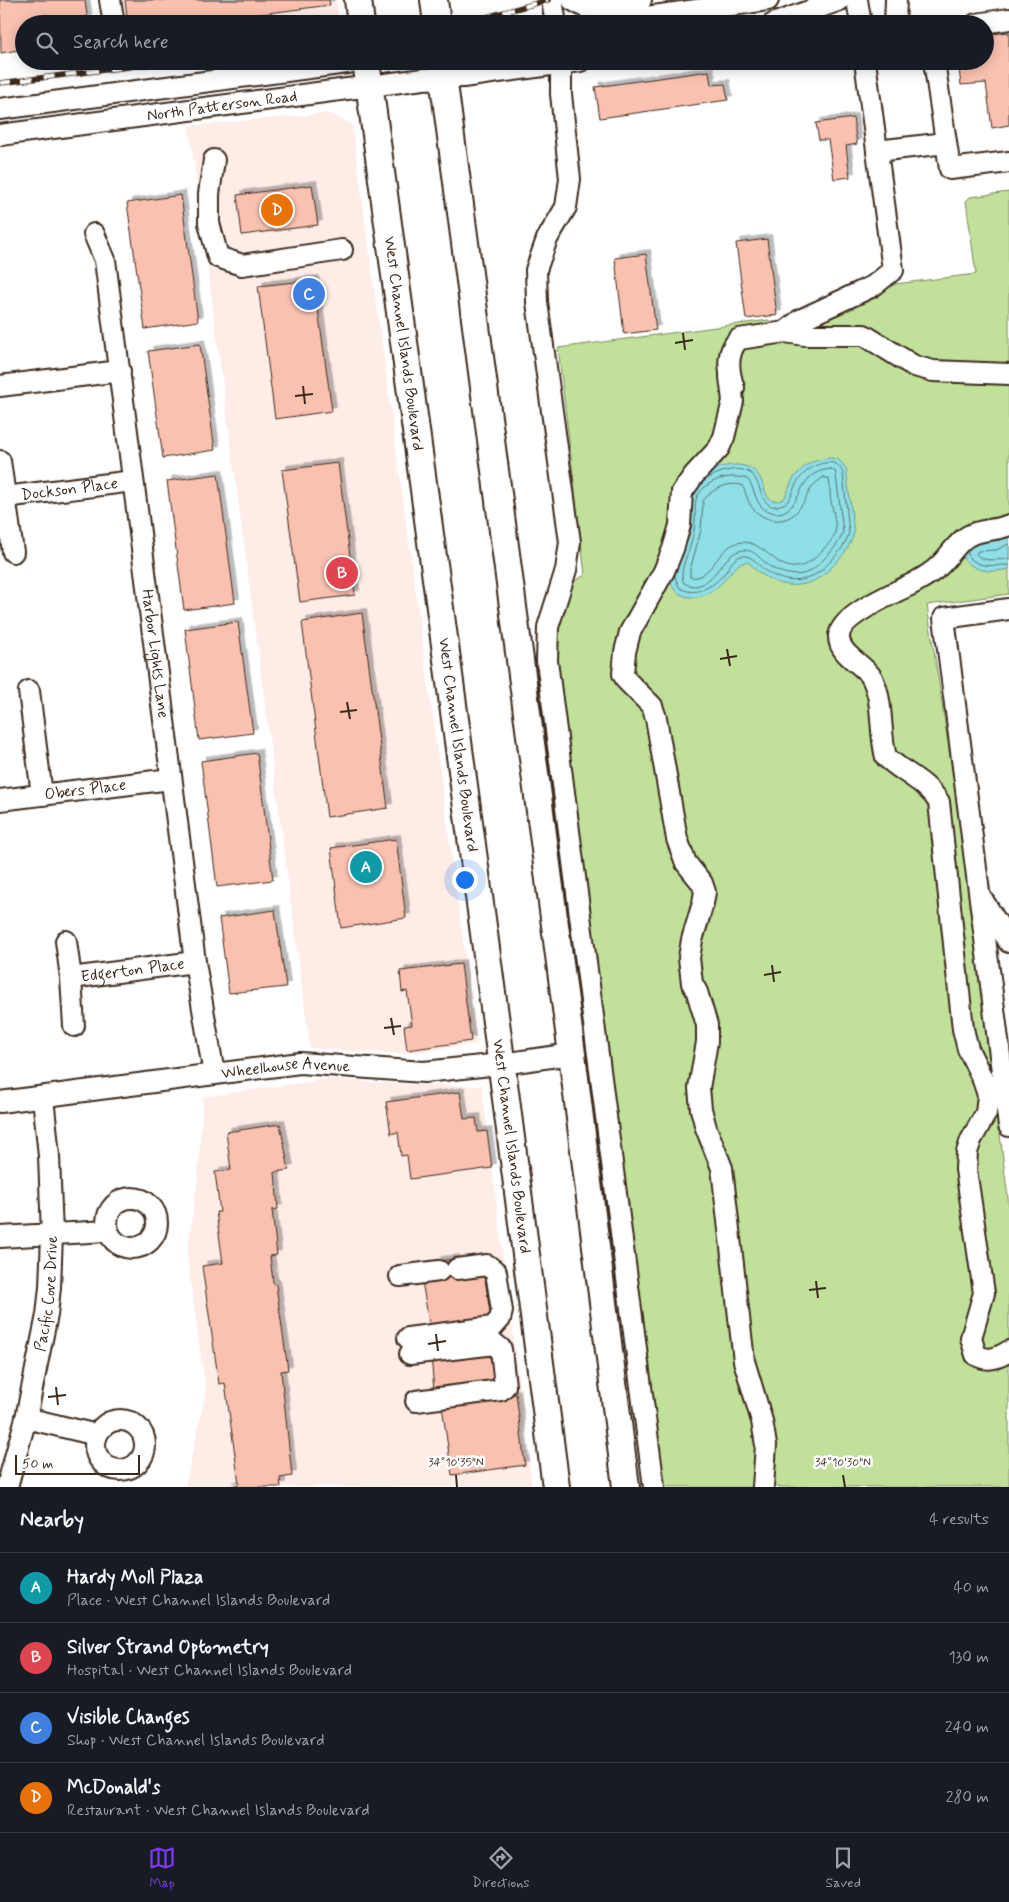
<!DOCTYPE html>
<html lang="en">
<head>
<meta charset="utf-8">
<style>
	:root { --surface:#171b24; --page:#20242c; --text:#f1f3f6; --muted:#9ea1a6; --line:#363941; --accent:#7c3aed }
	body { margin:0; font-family:Mynerve,sans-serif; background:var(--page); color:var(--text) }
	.scale { position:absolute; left:15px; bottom:12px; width:125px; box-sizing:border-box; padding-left:5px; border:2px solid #3b2a1e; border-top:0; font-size:14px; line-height:18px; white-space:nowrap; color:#3b2a1e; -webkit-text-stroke:4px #fff; paint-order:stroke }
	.you { position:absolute; left:464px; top:879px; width:18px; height:18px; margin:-12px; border:4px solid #fff; border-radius:50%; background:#1a73e8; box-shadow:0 0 0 8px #1a73e833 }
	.badge { display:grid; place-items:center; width:32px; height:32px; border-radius:50%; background:var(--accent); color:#fff; font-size:16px; font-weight:700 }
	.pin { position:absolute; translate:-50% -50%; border:2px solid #fff; box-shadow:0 1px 5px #0006 }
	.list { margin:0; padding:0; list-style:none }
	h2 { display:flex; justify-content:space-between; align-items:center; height:65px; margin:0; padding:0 20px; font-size:21px }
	h2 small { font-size:16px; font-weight:400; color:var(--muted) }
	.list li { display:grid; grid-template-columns:32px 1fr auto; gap:15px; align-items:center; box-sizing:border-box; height:70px; padding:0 20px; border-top:1px solid var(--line) }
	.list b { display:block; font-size:19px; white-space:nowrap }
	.list p { margin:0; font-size:16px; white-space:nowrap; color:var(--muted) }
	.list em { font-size:16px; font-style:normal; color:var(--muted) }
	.icon { flex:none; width:28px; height:28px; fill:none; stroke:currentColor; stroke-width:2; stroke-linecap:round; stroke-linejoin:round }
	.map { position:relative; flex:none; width:1009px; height:1487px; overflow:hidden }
	.search { position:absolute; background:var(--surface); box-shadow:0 2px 12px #0003; left:15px; right:15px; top:15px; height:55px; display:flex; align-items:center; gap:12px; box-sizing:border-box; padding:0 18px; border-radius:28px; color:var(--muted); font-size:19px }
	.sheet { height:345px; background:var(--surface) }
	nav { display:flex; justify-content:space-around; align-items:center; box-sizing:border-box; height:70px; border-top:1px solid var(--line); background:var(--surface); font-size:14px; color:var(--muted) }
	nav a { display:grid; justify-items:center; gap:2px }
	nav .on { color:var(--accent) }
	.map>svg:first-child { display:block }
	.built { fill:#feece7 }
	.green { fill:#c1e19a; stroke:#7e865c }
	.water { fill:#8edfe6; stroke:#6d9796 }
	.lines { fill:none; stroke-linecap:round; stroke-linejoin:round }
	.shore { stroke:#5c726e; stroke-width:1 }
	.building { fill:#fac1b0; stroke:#3b2a1e; filter:url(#shadow) }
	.minor-casing { stroke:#3b2a1e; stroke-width:24 }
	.major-casing { stroke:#3b2a1e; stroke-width:30 }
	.minor { stroke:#fff; stroke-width:20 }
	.major { stroke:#fff; stroke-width:26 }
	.rail-casing { stroke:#3b2a1e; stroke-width:5.5 }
	.rail { stroke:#fff; stroke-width:4; stroke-dasharray:11; stroke-linecap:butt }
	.ticks { fill:none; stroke:#3b2a1e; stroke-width:2 }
	.labels { text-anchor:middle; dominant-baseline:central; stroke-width:5; stroke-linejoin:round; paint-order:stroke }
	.street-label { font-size:16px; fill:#3b2a1e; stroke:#fff }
	.ticks-label { font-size:12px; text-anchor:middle; fill:#3b2a1e; stroke:#fff; stroke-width:5; stroke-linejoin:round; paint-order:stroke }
</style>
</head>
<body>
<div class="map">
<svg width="1009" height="1487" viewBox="0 0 1009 1487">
	<defs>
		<filter id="shadow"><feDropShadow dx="4.5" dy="-4.5" stdDeviation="0" flood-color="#0004"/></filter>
	</defs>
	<rect width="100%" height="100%" fill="#fff"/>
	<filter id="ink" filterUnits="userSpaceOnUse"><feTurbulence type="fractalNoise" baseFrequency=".02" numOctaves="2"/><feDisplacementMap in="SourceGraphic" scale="10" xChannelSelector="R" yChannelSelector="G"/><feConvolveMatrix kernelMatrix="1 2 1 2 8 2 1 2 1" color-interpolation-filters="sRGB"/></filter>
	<g filter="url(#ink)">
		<g class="built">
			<polygon points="121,0 336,0 338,15 272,24 125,24"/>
			<polygon points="328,113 352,124 477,1044 401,1054 310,1048 189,126"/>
			<polygon points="329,1079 413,1085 482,1086 532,1487 185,1487 206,1392 187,1255 198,1177 203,1097"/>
		</g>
		<polygon class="green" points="1009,192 1009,594 927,605 963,842 1009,1206 1009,1487 662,1487 579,867 554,635 567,586 585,575 558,348 769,320 770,323 781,325 887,285 976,274 966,201 970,197"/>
		<g class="water">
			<path d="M831,458L838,459L846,468L854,533C850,548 841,558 830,569C811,588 786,591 763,575C757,572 753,566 748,562C729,561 722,600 690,597C679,596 670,588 670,577C670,569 681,513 684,506C687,499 703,475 708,472C716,467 725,466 734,465C771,464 758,500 775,501C787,502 787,491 791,483C793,478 799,472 803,468C811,461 821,459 831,458Z"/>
			<path d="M1009,531V569C992,573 974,572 963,558L962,549L967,544Z"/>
		</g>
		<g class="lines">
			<g class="shore">
				<path d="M831,469L835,471L836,475L843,532C839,544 831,552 823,560C819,564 813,570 808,572C797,578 777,573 768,565C759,558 753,547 739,551C720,556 710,597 684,583C678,570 688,556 691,543C693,536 695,528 695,520C696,513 694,504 697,497C705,480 730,473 747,479C755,487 754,501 764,509C767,511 772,512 775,513C796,514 798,489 809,478C815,472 823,470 831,469Z"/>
				<path d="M824,477L829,479C830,484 830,489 830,494C831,506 837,521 835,533C833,541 824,548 819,554C780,592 770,535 737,543C718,548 709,582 690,577V570L701,530L703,501C713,488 727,482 742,485C746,492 747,500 751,506C762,522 786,526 798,510C810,496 806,488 824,477Z"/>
				<path d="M1009,544L996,550L978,551L976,554C983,563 998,559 1009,559"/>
				<path d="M968,550V556C979,569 994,565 1009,565"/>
				<path d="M675,573V577L679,587C693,598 713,587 723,575C729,569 731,559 741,556C753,554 758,566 766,571C786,585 807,584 825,567C835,557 845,547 849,533L843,473C841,468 838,464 833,463C818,460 801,473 795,486C792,493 791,501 783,504C762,514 762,489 755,478C744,461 714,473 703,482"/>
			</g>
		</g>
		<g class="building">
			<polygon points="0,0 85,0 88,24 24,24 24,49 1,53"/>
			<polygon points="125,0 329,0 330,5 185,24 128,24"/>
			<polygon points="1009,32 1009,125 992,128 986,83 961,85 958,61 985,61 985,35"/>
			<polygon points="709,71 711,85 725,84 728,100 600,118 595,87"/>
			<polygon points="853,118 857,144 846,146 850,177 834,179 828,140 819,140 816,123"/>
			<polygon points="312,185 318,225 242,235 237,195"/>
			<polygon points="181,195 198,321 145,329 127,203"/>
			<polygon points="767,239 777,315 746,319 736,243"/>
			<polygon points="646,254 656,330 624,334 615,258"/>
			<polygon points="314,280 332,411 275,419 258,286"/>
			<polygon points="200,344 215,450 163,458 148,351"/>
			<polygon points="338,463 355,595 300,602 282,470"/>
			<polygon points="218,474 235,603 184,610 167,481"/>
			<polygon points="362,613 388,808 327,817 302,622"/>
			<polygon points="238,622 253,733 199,740 185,629"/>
			<polygon points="257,753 273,880 217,887 201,761"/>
			<polygon points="396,839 406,918 341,928 331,848"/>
			<polygon points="275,910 286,987 229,993 219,918"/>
			<polygon points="461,964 471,1041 407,1050 404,1026 412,1025 407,991 402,992 400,971"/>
			<polygon points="460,1092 464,1119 476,1118 478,1132 487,1131 492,1168 410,1179 407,1155 401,1156 398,1132 391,1134 386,1102"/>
			<polygon points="280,1124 289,1170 275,1172 278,1209 272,1210 277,1255 270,1256 273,1282 276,1285 288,1370 281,1371 292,1476 280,1478 281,1487 228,1487 239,1484 225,1383 219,1384 202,1266 223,1263 216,1212 220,1212 215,1172 231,1170 226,1132"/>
			<polygon points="455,1259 458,1275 484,1272 490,1313 484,1322 430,1328 422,1281 437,1261"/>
			<polygon points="491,1348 495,1382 434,1390 431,1356"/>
			<polygon points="516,1394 525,1465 452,1475 442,1406"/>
		</g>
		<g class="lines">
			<defs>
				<g id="minor">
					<polyline points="110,0 114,24"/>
					<polyline points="552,0 556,24"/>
					<polyline points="572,0 585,7 641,0"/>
					<polyline points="857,0 861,24"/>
					<polyline points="596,24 768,0"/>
					<polyline points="773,24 840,0"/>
					<polyline points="895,24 896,0"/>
					<polyline points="976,24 1009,19"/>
					<polyline points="561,61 561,94 570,179 566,207 547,239 536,270 537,302 570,542 566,570 548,627 547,661 654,1487"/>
					<polyline points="934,61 950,169 1009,162"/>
					<polyline points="0,109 362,61"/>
					<path id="s1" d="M0,135L423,79L463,77L580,61"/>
					<polyline points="877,151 946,143"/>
					<polyline points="214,160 209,194 209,223 218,257 242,265 342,250"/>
					<path id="s2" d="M94,234L105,260L195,962L214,1074"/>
					<polyline points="785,332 805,335 864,335 914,366 933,371 1009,374"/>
					<polyline points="730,377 733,401 724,437 719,448 694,475 682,492 680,525 673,549 664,571 630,632 625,652 623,674 627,681 652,706 656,718 677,839 686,863 702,883 705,892 703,903 692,940 689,958 692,983 697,992 707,1025 707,1042 699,1088 701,1109 706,1128 722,1168 744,1361 762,1421 766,1445 763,1487"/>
					<polyline points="0,386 120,371"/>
					<path d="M734,388C728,371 726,352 739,339L785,332L800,320L873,286L893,270L865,61"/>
					<polyline points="0,461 13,552"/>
					<path id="s3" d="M5,497L133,481"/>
					<path d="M1009,525C996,531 981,529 968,536C957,542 949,557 939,566C932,573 923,578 914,583C897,592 839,615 839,637C839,655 864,664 872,678C884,701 879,732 886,757C903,773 926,781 939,802L963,1029L968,1049L983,1080L988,1095L986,1113L971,1140L967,1152L966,1169L984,1293L971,1338L976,1355C988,1362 998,1358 1009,1351"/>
					<polyline points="1009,609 944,618 1009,1126"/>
					<polyline points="29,691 42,795"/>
					<path id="s4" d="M0,800L171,779"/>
					<polyline points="982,899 1009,942"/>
					<polyline points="66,941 71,978 74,1026"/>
					<path id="s5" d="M71,978L195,962"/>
					<path id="s6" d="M0,1102L300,1063L424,1072L501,1064L572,1054"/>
					<circle cx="132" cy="1223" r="25"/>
					<polyline points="0,1237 108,1231"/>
					<polyline points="400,1276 439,1271"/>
					<polyline points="408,1338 493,1327 500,1319 502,1311 496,1272 487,1265 457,1269"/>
					<polyline points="410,1354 495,1344 501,1349 505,1386 501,1390 416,1401"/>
					<polyline points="26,1418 97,1435"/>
					<circle cx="120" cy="1445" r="25"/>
					<path id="s7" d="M7,1487L26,1418L47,1315L50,1287L52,1235L49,1156L43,1097"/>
				</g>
				<g id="major">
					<polyline points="358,0 361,24"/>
					<polyline points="434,0 437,24"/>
					<path id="s8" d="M366,61L498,1037L556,1487"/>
					<polyline points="441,61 572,1054 626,1487"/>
				</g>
			</defs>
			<use href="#minor" class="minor-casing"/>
			<use href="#major" class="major-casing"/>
			<use href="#minor" class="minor"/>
			<use href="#major" class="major"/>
			<defs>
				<g id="rail">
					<polyline points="461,24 548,0"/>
					<polyline points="0,83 176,61"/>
				</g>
			</defs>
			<use href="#rail" class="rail-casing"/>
			<use href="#rail" class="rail"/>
		</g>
	</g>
	<path class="ticks" d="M683,333L685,350M675,343L693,340M303,386L305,404M295,396L313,394M727,649L730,666M720,659L737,656M347,702L350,719M340,712L357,710M772,965L774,982M764,975L781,972M391,1018L394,1035M384,1028L401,1026M816,1281L818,1298M809,1290L826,1288M436,1334L438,1351M428,1344L446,1341M56,1387L58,1405M48,1397L66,1395M456,1475L457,1487M843,1475L845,1487"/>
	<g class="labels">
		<g class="street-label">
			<text stroke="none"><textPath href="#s1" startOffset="224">North Patterson Road</textPath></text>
			<text stroke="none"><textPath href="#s8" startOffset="285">West Channel Islands Boulevard</textPath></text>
			<text stroke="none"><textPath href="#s3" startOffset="65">Dockson Place</textPath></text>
			<text stroke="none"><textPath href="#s2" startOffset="425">Harbor Lights Lane</textPath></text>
			<text stroke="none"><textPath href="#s8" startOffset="690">West Channel Islands Boulevard</textPath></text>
			<text stroke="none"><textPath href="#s4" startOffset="86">Obers Place</textPath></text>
			<text stroke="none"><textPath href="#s5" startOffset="62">Edgerton Place</textPath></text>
			<text stroke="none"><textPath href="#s6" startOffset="288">Wheelhouse Avenue</textPath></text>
			<text stroke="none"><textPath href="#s8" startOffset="1095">West Channel Islands Boulevard</textPath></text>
			<text stroke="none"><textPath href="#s7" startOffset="198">Pacific Cove Drive</textPath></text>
		</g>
	</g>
	<g class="ticks-label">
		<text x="456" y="1466">34°10'35"N</text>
		<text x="843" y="1466">34°10'30"N</text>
	</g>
</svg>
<div class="scale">50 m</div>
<div class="you"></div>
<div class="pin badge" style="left:366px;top:867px;background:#0f9aa8">A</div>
<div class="pin badge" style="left:342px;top:573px;background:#e0444e">B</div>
<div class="pin badge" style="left:309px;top:294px;background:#3f7fe0">C</div>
<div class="pin badge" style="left:277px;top:210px;background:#e8710a">D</div>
<div class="search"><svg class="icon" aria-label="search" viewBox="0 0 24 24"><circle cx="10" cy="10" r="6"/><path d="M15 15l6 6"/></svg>Search here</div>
</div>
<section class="sheet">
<h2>Nearby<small>4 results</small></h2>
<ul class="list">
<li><span class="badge" style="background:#0f9aa8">A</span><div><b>Hardy Moll Plaza</b><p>Place · West Channel Islands Boulevard</p></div><em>40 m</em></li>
<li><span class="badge" style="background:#e0444e">B</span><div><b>Silver Strand Optometry</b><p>Hospital · West Channel Islands Boulevard</p></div><em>130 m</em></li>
<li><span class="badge" style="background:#3f7fe0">C</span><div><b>Visible Changes</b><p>Shop · West Channel Islands Boulevard</p></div><em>240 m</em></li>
<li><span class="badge" style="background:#e8710a">D</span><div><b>McDonald's</b><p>Restaurant · West Channel Islands Boulevard</p></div><em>280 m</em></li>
</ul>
</section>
<nav>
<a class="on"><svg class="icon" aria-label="map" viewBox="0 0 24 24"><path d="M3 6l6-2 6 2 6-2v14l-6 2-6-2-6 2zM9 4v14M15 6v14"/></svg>Map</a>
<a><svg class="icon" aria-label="directions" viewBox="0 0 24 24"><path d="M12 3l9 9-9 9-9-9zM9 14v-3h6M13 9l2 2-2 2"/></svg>Directions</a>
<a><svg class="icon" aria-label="saved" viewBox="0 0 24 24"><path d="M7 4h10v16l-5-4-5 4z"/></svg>Saved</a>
</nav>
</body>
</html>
